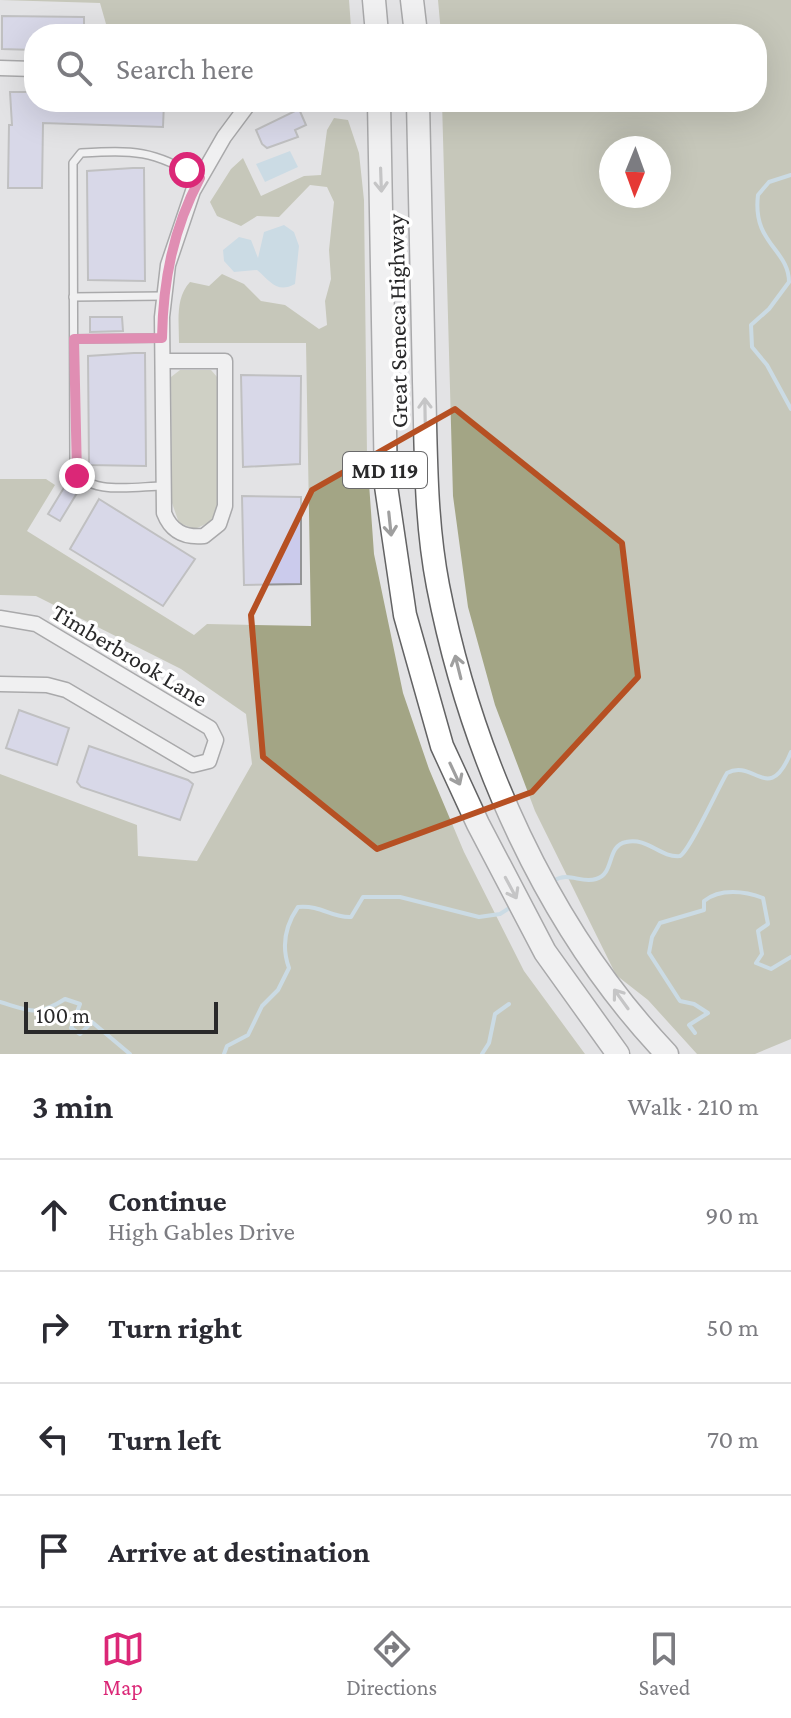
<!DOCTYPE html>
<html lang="en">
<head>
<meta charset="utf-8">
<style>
	:root { --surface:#fff; --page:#f7f7f7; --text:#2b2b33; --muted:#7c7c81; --line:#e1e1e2; --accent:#db2777 }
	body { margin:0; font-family:"Crimson Pro",serif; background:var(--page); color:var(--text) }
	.compass { position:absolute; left:599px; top:136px; width:72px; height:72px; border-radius:50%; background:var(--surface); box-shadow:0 8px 32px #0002; rotate:181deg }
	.scale { position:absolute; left:24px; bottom:20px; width:194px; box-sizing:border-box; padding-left:8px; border:4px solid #29292a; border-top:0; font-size:22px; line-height:28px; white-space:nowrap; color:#29292a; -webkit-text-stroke:6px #fff; paint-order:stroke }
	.stop { position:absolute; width:24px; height:24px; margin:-18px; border:6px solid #db2777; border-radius:50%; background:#fff }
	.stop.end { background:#db2777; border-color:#fff; box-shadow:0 2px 8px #0008 }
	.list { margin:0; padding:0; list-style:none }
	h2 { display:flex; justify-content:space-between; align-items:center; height:104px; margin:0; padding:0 32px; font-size:34px }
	h2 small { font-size:26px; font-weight:400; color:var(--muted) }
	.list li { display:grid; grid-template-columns:52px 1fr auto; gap:24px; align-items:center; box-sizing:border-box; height:112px; padding:0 32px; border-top:2px solid var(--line) }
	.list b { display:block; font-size:30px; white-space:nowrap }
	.list p { margin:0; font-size:26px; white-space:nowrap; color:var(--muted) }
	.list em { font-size:26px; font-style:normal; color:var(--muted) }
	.icon { flex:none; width:44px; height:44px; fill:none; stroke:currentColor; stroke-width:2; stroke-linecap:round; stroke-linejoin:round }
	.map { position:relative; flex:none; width:791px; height:1054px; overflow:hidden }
	.search { position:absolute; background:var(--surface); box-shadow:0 8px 32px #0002; left:24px; right:24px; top:24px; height:88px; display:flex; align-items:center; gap:20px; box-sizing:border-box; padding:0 28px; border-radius:32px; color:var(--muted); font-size:30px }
	.sheet { height:552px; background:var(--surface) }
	nav { display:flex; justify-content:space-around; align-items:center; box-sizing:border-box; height:112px; border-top:2px solid var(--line); background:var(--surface); font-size:22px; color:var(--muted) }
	nav a { display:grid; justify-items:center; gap:4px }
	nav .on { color:var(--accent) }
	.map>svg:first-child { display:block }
	.green { fill:#b7b99e }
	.forest { fill:#a3a585; fill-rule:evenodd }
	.water { fill:#aed0e3 }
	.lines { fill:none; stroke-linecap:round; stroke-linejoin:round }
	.stream { stroke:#aed0e3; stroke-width:4 }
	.building { fill:#cbcbec; stroke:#949596; stroke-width:2 }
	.lane-casing { stroke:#636364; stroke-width:10 }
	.street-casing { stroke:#636364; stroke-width:17 }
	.primary-casing { stroke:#636364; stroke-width:25 }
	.lane { stroke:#fff; stroke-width:7 }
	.street { stroke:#fff; stroke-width:14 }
	.primary { stroke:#fff; stroke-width:22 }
	.oneway { stroke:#9f9f9f }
	.route { stroke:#db2777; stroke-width:10 }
	.marked { fill:none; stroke:#b65023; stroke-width:6; stroke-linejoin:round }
	.labels { text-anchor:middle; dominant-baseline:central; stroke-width:7; stroke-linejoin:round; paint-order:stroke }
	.shield { fill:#fff; stroke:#69696a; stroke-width:2 }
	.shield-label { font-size:22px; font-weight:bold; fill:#29292a }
	.street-label { font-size:24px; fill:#29292a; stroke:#fff }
</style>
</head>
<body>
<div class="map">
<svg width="791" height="1054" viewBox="0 0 791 1054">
	<rect width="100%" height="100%" fill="#e3e3e5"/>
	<polygon class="green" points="180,370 211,370 218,378 217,510 210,522 195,529 179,523 172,503 171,377"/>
	<g class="forest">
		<polygon points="0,0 349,0 351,27 331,34 299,34 291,27 274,29 273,34 234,34 216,26 189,27 160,34 115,34 106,24 100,3"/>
		<path d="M438,0H791V1039L755,1054H697L648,1000L616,975L535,811L495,705L468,607L453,496L442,102H757V34H441ZM659,148V196H611V148Z"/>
		<path d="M334,118L348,120L359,153L364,200L367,455L374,554L403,693L429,769L464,852L524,971L585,1054H0V774L137,825L138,856L197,861L252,764L246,714L181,669L36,596L0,595V479H46L55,485L27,531L194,635L207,624L311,626L306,343H179C179,322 175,298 190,282L209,286L222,274L244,284L261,301L285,305L319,329L327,325L325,301L331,279L329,250L334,202L327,187L310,185L279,217L257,216L241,226L217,216L210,202L231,169L243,158L261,196L304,176L321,175L327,130Z"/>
	</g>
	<g class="water">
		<polygon points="290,151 298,167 265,182 256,164"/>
		<path d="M284,225L294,232L299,246L295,284C277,294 270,281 257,270L234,272L224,261L223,250L239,237L251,240L258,258L264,232Z"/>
	</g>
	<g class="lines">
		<g class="stream">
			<path d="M791,175L769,182L758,195C752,244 789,249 789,282L769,309L751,325L752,347L767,365L791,409"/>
			<path d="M553,881C569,871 581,884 596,879C615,874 606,846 626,842C648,837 660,858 680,856C690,850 718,788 727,773C754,758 769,806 791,752"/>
			<path d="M0,1002C30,1011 37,1017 65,999L80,1004L71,1028L80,1034L92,1022L130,1054"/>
			<path d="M695,1033L689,1025L708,1013L694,1004L680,1001L649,953L652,937L660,923L704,910V901C720,888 745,891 763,898L768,924L758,931L762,954L756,963L771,969L791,957"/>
			<path d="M224,1054L227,1046L248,1035L262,1006L278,990L289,968C281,946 285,926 298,907C322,905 331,918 351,917L363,897H400L479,917L500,914L511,907"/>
			<polyline points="482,1054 489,1043 495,1014 509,1004"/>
		</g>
	</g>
	<g class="building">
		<polygon points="2,16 84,17 84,34 34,34 34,50 2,49"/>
		<polygon points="10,92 34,92 34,102 164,102 163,127 43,123 42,188 8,188 9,125 12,125"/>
		<polygon points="299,109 306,125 295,130 298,137 267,148 262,144 256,130"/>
		<polygon points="133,168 144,168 145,281 88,280 87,171"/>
		<polygon points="90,317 122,317 123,331 90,332"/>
		<polygon points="134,353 145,353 146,466 89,465 88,356"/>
		<polygon points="241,375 301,376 300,464 243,467"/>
		<polygon points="65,486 77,493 60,521 48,514"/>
		<polygon points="242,496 301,497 301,584 244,585"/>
		<polygon points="99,499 195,559 163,606 70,549"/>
		<polygon points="19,710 69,728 57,765 6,748"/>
		<polygon points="89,746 188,780 193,784 180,820 81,787 77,782"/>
	</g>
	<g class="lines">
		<defs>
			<g id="lane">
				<polyline points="73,297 163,296"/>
				<polyline points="74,339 162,338"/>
				<path d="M163,486C137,486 85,497 74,467L73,163L81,153C134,150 153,150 200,178"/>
			</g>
			<g id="street">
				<polyline points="0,68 34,69"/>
				<path d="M164,361H225V506L219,524L204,536C184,538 171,531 164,513L162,317L168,265L193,191L224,137L250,102"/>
				<polyline points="0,618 36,624 210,728 216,740 209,761 193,765 66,690 47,685 0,684"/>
			</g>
			<g id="primary">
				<polyline points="374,0 377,34"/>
				<polyline points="412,0 416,34"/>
				<polyline points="379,102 386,486 405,615 442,746 478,824 545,952 618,1054"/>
				<path d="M418,102C420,195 422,288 424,381C426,449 425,519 438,586C471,755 547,928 667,1054"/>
			</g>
		</defs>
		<use href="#lane" class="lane-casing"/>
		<use href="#street" class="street-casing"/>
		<use href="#primary" class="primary-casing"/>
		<use href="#lane" class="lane"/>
		<use href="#street" class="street"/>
		<use href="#primary" class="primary"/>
	</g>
	<defs><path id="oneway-shaft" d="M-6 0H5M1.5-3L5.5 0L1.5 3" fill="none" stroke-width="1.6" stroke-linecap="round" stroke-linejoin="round" transform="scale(2)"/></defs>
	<g class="oneway">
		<use href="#oneway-shaft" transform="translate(381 180) rotate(88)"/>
		<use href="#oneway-shaft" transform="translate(425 410) rotate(-91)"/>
		<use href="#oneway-shaft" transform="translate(390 524) rotate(84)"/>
		<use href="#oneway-shaft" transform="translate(458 667) rotate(-104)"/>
		<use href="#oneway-shaft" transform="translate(455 774) rotate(65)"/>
		<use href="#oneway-shaft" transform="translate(511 888) rotate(62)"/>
		<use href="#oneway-shaft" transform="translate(621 999) rotate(-126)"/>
	</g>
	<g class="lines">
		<path class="route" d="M77,476L74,339L162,338C163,281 173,229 200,178L187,170"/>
	</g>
	<path d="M0 0H791V1054H0ZM455,409L622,543L638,677L532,792L377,849L263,757L251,615L312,490Z" fill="#e3e3e5" fill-opacity=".55" fill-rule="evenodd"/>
	<path class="marked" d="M455,409L622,543L638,677L532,792L377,849L263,757L251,615L312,490Z"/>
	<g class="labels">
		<rect class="shield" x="343" y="452" width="84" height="36" rx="6"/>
		<g class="shield-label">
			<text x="385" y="470">MD 119</text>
		</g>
		<g class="street-label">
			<text transform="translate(397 321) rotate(-91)">Great Seneca Highway</text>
			<text transform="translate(130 655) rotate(31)">Timberbrook Lane</text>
		</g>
	</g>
</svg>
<svg class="compass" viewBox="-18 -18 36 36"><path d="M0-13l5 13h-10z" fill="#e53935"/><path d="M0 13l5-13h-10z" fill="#7c7c81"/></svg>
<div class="scale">100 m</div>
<div class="stop" style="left:187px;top:170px"></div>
<div class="stop end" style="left:77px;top:476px"></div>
<div class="search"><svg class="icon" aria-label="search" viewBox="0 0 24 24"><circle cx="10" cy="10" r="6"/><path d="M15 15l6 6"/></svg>Search here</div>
</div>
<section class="sheet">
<h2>3 min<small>Walk · 210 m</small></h2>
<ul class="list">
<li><svg class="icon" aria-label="ahead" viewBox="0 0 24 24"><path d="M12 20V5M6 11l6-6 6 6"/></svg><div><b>Continue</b><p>High Gables Drive</p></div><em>90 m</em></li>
<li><svg class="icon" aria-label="right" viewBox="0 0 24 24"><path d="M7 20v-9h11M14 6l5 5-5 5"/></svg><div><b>Turn right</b></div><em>50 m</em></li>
<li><svg class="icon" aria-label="left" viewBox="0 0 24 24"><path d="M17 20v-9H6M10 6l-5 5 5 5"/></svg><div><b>Turn left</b></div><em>70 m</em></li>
<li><svg class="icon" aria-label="arrive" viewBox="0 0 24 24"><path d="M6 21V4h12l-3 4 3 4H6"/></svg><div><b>Arrive at destination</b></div></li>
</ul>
</section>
<nav>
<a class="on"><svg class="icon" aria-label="map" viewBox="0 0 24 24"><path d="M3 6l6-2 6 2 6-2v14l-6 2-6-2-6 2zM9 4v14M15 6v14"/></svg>Map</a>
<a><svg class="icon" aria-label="directions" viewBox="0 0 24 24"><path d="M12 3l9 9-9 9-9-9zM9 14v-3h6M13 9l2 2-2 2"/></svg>Directions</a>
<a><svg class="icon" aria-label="saved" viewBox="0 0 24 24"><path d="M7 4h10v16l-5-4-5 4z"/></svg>Saved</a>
</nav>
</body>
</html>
